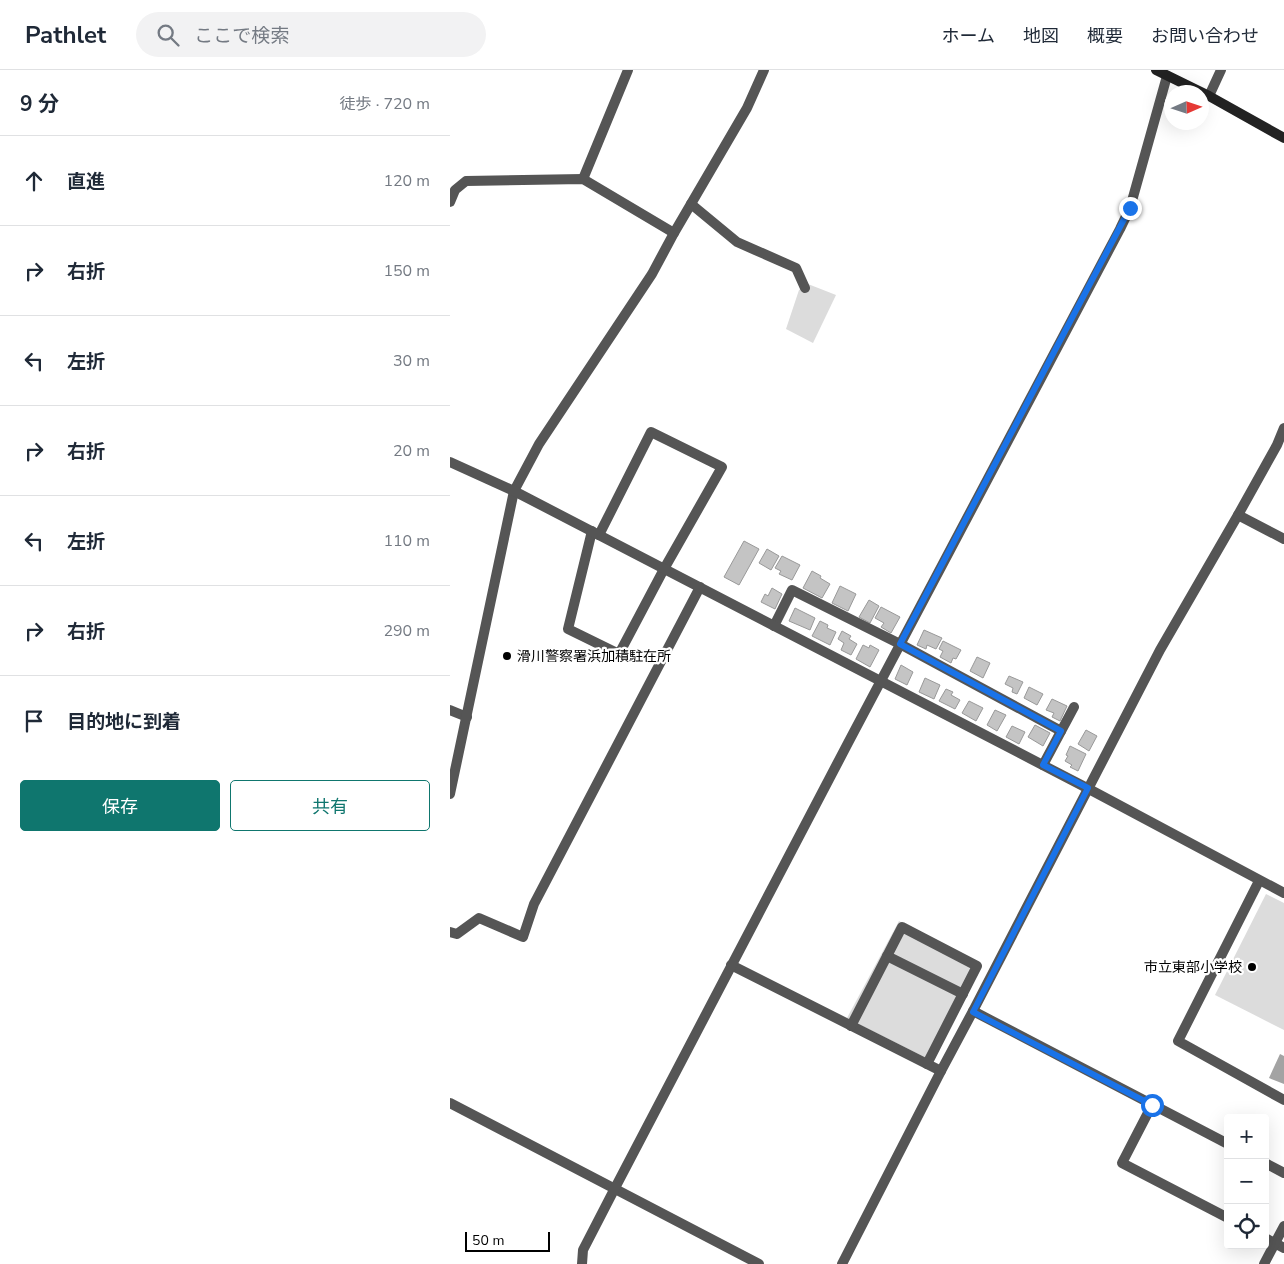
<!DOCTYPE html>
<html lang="ja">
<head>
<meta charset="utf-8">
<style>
	:root { --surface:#fff; --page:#f2f2f3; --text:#1f2937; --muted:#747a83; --line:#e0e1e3; --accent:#0f766e }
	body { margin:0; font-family:"Nunito Sans","Noto Sans JP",sans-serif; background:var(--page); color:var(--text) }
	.controls { position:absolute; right:15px; bottom:15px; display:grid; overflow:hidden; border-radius:5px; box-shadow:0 5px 20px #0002 }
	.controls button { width:45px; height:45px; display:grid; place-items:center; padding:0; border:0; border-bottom:1px solid var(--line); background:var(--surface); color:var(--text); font:25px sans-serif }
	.compass { position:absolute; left:714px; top:15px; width:45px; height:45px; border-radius:50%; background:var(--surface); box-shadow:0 5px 20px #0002; rotate:87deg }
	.scale { position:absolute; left:15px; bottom:12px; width:85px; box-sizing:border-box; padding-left:5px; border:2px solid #000; border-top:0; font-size:14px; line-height:18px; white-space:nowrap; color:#000; -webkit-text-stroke:4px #fff; paint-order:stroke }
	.stop { position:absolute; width:15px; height:15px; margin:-11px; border:4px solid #1a73e8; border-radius:50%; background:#fff }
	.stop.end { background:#1a73e8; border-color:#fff; box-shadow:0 1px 5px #0008 }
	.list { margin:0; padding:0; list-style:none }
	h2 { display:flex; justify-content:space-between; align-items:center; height:65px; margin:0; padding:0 20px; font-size:21px }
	h2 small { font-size:16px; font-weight:400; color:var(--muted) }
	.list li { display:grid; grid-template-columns:32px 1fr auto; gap:15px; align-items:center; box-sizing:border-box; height:90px; padding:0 20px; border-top:1px solid var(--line) }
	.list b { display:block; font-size:19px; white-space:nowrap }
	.list em { font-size:16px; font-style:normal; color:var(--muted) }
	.actions { display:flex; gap:10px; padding:15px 20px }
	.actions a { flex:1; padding:11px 0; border:1px solid var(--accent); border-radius:5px; text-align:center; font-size:18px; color:var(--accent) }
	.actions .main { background:var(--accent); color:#fff }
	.icon { flex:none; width:28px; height:28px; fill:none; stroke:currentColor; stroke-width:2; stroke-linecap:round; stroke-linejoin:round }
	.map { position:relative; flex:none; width:834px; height:1194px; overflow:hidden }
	header { display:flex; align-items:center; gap:30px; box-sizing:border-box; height:70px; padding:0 25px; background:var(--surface); border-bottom:1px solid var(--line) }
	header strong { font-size:24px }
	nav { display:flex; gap:28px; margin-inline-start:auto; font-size:18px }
	.search { width:350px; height:45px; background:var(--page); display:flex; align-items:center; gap:12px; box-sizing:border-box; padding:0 18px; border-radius:28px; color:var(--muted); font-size:19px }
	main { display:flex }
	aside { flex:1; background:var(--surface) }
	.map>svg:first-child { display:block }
	.green { fill:#dcdcdc }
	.water { fill:#a3a3a3 }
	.building { fill:#c4c4c4; stroke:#999 }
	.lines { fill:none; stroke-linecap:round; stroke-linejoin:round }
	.minor { stroke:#555; stroke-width:10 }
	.tertiary { stroke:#555; stroke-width:10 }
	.secondary { stroke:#222; stroke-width:10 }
	.route { stroke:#1a73e8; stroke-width:6 }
	.poi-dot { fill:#000; stroke:#fff; stroke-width:2 }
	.labels { text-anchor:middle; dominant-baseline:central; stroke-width:4.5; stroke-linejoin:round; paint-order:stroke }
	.poi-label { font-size:14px; fill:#000; stroke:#fff; text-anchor:start }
</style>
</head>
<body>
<header>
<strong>Pathlet</strong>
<div class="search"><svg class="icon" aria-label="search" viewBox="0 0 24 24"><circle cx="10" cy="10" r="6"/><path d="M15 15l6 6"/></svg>ここで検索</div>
<nav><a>ホーム</a><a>地図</a><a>概要</a><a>お問い合わせ</a></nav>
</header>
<main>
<aside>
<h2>9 分<small>徒歩 · 720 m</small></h2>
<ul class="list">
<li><svg class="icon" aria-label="ahead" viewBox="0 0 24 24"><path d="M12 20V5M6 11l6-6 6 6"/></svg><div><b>直進</b></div><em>120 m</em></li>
<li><svg class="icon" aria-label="right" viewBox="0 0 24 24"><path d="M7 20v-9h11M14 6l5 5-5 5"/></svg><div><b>右折</b></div><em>150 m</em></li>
<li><svg class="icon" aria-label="left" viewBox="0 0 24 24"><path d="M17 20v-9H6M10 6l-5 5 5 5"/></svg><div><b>左折</b></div><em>30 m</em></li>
<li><svg class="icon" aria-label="right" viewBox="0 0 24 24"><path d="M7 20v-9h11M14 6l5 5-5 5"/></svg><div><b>右折</b></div><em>20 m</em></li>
<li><svg class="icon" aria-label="left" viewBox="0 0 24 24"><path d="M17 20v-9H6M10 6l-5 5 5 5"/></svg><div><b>左折</b></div><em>110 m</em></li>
<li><svg class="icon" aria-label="right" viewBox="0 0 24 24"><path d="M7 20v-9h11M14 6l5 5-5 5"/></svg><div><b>右折</b></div><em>290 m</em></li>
<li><svg class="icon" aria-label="arrive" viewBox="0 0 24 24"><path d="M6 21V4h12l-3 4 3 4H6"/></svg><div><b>目的地に到着</b></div></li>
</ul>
<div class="actions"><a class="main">保存</a><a>共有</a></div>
</aside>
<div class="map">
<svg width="834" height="1194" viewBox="0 0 834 1194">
	<rect width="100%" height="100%" fill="#fff"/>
	<g class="green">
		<polygon points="358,214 386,225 363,273 336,259 349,220"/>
		<polygon points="816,824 834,833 834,960 765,925"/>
		<polygon points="449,851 531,894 482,991 397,948"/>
	</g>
	<polygon class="water" points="830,984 834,986 834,1014 819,1008"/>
	<g class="building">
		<polygon points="294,471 309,479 289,515 274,507"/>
		<polygon points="317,479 329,486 321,500 309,493"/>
		<polygon points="332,486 350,495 342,510 329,504 331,501 325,498"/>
		<polygon points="362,501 371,506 370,508 380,514 372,528 353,518"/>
		<polygon points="390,516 406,524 398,541 382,533"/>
		<polygon points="322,518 332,524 325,539 311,532 315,524 318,526"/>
		<polygon points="419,530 429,536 420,553 409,547"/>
		<polygon points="431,537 450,547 441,563 431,557 434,553 425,548"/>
		<polygon points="345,538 365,548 360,560 339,551"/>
		<polygon points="370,551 378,555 377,558 386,562 380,575 362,566"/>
		<polygon points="474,560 492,568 486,579 477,575 476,579 467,575"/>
		<polygon points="392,561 401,566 399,569 407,574 401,585 391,580 394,573 388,569"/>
		<polygon points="493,571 511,580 506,589 503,588 501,593 490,587 493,581 489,579"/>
		<polygon points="413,575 419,578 420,575 429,580 420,597 406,589"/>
		<polygon points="527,587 540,593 533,608 520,601"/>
		<polygon points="451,595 463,602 457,615 445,609"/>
		<polygon points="559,606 573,612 567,624 562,622 563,618 555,614"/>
		<polygon points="475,608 490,615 484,629 469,622"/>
		<polygon points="579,617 593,624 587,635 574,628"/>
		<polygon points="496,619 503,622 501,625 510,630 505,639 489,631"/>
		<polygon points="602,629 617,636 610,651 602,647 604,643 596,640"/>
		<polygon points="519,631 533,638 526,651 512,643"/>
		<polygon points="545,640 556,645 547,661 537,655"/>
		<polygon points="585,655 600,663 593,676 578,667"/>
		<polygon points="562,656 575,662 569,674 556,667"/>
		<polygon points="636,660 647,666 639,681 628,674"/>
		<polygon points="620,676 636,684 628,701 620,697 622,695 615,691 618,686 616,685"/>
	</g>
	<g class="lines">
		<g class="minor">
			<polyline points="759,26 771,0"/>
			<polyline points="133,109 178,0"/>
			<polyline points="0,132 5,120 16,111 133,109 224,163"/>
			<polyline points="241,134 287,172 346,198 355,218"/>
			<polyline points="788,445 834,469"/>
			<polyline points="142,461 118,559 169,584 214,499 272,397 201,362 149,465"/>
			<polyline points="324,556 342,520 450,574 611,661"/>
			<polyline points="0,640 17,647"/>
			<polyline points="593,695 624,637"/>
			<polyline points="0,724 64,421 89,374 202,204 224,163 297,38 314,0"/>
			<polyline points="809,811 728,971 834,1030"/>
			<polyline points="0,862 7,864 29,848 73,867 84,834 250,517"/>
			<polyline points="437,886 513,924"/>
			<polyline points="281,895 491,1001"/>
			<polyline points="523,941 778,1074"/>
			<polyline points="401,956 452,857 527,896 477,994"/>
			<polyline points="0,1033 309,1194"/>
			<polyline points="702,1035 672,1093 778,1148"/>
			<polyline points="815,1093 834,1103"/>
			<polyline points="815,1168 834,1178"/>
			<polyline points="132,1194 133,1180 165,1118 398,673 670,159 680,138 717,6"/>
			<polyline points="392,1194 491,1001 523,941 710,580 788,445 827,375 834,358"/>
			<polyline points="814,1194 834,1156"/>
		</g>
		<polyline class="tertiary" points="0,392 64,421 637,718 834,823"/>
		<polyline class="secondary" points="706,0 759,26 834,68"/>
	</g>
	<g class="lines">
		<polyline class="route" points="680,138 450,574 611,661 593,695 638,718 523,942 702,1035"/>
	</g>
	<g class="poi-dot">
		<circle cx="57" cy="586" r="5"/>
		<circle cx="802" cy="897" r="5"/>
	</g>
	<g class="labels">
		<g class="poi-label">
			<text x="67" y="586">滑川警察署浜加積駐在所</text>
			<text x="792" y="897" text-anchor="end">市立東部小学校</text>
		</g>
	</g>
</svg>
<div class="controls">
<button>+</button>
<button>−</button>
<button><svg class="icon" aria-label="locate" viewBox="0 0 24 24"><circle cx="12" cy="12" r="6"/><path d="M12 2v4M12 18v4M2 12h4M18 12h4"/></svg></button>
</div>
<svg class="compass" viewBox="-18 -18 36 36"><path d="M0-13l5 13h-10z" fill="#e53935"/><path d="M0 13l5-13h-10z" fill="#747a83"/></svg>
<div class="scale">50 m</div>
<div class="stop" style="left:702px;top:1035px"></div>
<div class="stop end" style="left:680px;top:138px"></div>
</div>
</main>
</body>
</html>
